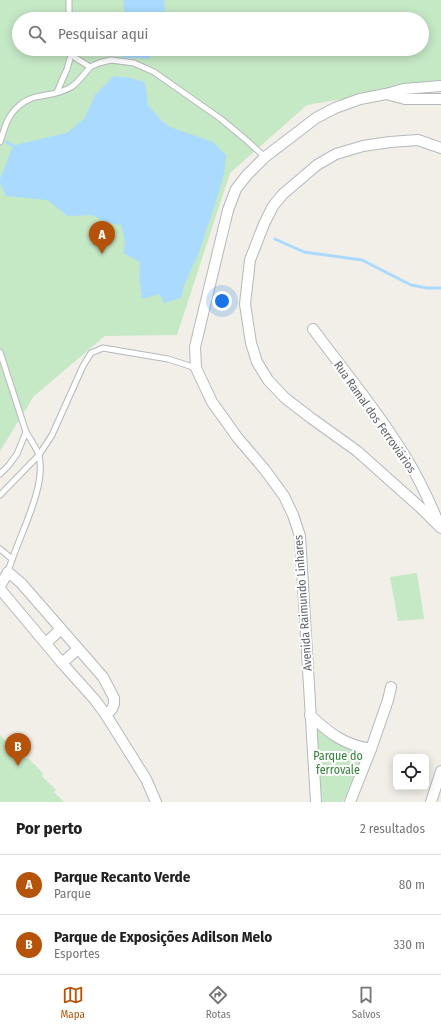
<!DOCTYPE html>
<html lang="pt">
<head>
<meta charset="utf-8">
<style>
	:root { --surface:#fff; --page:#f2f2f2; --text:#222; --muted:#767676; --line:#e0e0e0; --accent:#b45309 }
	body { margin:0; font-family:"Fira Sans Condensed",sans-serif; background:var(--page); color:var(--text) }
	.controls { position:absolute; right:12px; bottom:12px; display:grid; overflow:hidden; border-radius:6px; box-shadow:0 2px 10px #0003 }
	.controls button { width:36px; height:36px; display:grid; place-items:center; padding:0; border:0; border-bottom:1px solid var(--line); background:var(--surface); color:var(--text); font:20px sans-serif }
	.you { position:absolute; left:222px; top:301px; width:14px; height:14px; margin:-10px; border:3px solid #fff; border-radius:50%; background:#1a73e8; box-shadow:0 0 0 6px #1a73e833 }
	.badge { display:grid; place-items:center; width:26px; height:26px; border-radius:50%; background:var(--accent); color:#fff; font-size:13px; font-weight:700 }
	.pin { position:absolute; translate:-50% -33px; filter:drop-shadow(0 1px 2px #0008) }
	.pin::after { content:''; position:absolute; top:21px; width:14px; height:12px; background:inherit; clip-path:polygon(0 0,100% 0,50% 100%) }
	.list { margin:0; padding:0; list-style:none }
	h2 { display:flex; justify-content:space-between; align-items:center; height:52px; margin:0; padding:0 16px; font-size:17px }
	h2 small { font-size:13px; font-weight:400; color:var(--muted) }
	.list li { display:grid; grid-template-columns:26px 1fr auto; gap:12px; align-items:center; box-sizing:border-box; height:60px; padding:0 16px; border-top:1px solid var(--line) }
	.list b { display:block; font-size:15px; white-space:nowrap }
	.list p { margin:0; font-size:13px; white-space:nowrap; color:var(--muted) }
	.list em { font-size:13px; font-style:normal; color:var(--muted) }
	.icon { flex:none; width:22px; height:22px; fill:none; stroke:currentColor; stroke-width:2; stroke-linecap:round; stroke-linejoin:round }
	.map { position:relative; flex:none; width:441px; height:802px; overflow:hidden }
	.search { position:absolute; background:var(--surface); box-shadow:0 2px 10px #0003; left:12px; right:12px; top:12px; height:44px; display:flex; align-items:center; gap:10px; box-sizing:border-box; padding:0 14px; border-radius:22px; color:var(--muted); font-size:15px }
	.sheet { height:172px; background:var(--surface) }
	nav { display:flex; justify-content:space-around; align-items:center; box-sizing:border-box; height:56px; border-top:1px solid var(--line); background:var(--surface); font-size:11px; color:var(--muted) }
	nav a { display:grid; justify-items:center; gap:2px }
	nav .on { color:var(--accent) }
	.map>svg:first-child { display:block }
	.green { fill:#c5e8c5; fill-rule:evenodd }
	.water { fill:#aadaff }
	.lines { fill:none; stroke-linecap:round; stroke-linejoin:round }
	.stream { stroke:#aadaff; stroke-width:3 }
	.service-casing { stroke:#b5b8bc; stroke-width:7 }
	.minor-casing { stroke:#b5b8bc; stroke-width:12 }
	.service { stroke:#fff; stroke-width:5 }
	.minor { stroke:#fff; stroke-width:10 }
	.labels { text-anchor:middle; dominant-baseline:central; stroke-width:4; stroke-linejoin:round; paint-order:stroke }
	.street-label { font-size:12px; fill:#5f6368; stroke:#fff }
	.park-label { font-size:12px; fill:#348238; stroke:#fff }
</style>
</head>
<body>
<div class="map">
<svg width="441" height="802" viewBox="0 0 441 802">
	<rect width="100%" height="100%" fill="#f1efe8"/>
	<g class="green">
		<path d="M0,0H441V82L307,105L230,173L177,335L105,336L34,396L0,451ZM19,19H422V49H19Z"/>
		<polygon points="417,573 424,619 398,621 390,577"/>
		<polygon points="314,726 363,754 343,802 322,802"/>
		<polygon points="0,735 10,746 12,744 26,759 28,758 43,773 42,776 56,790 54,792 64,802 0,802"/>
	</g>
	<g class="water">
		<polygon points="123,0 164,0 166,19 125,19"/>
		<polygon points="121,49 156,49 149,59 139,58 124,58 121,53"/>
		<polygon points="114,76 130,78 145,82 148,105 162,121 170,127 213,142 226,155 224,174 211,217 198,255 184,285 181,298 164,303 160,294 142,299 139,276 140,262 123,253 125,242 121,225 105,222 93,215 68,216 47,200 6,196 0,183 0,179 13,146 23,143 67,133 85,118 95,95"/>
	</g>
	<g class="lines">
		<g class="stream">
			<polyline points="7,142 13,146"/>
			<polyline points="275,239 304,252 362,260 411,285 427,288 441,288"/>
		</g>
		<defs>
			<g id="service">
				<polyline points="69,0 69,19"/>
				<polyline points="70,49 71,55 90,67 99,63 111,60 134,63 154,72 221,119 245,139 265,157"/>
				<polyline points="57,92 67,69 71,55"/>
				<path d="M0,142C2,136 4,130 6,124C12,109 25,98 41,96C51,94 62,93 71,87C78,83 84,74 90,67"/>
				<polyline points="0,352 26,432 17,454 9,465 0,474"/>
				<polyline points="0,495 39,455 52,435 83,366 91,353 103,348 168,359 196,368"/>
				<polyline points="0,549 12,559"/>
				<path d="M8,572C17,539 47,488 39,456C37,448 30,439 26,432"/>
			</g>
			<g id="minor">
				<polyline points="386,94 405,99 441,99"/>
				<path d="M313,329C345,372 379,413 407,459C419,479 429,500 438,522"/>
				<polyline points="441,528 422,509 357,451 311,418 285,398 268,380 257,362 251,343 245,304 250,260 264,224 273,206 283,194 317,165 336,154 363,146 390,142 418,140 441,148"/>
				<polyline points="0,586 8,572 21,583 103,677 114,698 114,704 112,709 106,715"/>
				<polyline points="0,589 62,663 95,700 106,715 146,779 156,802"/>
				<polyline points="46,643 61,629"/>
				<polyline points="62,663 78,649"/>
				<path d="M310,715C329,733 344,745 371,749"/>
				<polyline points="316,802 300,536 293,515 284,496 265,470 237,437 212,402 196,368 195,347 228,210 236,189 247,175 265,157 316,118 335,108 360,99 386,94 404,89 441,86"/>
				<polyline points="350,802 371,749 388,700 391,687"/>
				<polyline points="431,802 441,771"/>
			</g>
		</defs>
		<use href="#service" class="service-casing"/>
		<use href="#minor" class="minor-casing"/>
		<use href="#service" class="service"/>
		<use href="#minor" class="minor"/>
	</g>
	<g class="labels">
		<g class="street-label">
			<text transform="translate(375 417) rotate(55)">Rua Ramal dos Ferroviários</text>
			<text transform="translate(303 603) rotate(-94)">Avenida Raimundo Linhares</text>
		</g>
		<g class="park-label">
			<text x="338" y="756">Parque do<tspan x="338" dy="14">ferrovale</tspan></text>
		</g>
	</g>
</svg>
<div class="controls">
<button><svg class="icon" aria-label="locate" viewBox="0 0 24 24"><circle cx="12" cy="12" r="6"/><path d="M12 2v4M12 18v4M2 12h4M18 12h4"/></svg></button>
</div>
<div class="you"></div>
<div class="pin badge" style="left:102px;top:254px">A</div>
<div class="pin badge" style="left:18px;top:766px">B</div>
<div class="search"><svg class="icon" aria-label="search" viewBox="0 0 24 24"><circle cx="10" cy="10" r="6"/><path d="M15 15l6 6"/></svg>Pesquisar aqui</div>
</div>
<section class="sheet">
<h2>Por perto<small>2 resultados</small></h2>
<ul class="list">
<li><span class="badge">A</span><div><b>Parque Recanto Verde</b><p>Parque</p></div><em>80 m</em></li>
<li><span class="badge">B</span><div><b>Parque de Exposições Adilson Melo</b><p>Esportes</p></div><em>330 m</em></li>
</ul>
</section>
<nav>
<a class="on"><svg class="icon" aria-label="map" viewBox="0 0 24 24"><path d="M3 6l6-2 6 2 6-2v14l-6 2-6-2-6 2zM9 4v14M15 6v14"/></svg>Mapa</a>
<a><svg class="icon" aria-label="directions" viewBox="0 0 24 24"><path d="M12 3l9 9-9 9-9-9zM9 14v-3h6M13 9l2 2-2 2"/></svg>Rotas</a>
<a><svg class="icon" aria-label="saved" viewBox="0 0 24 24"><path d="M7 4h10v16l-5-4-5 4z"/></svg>Salvos</a>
</nav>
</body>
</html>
